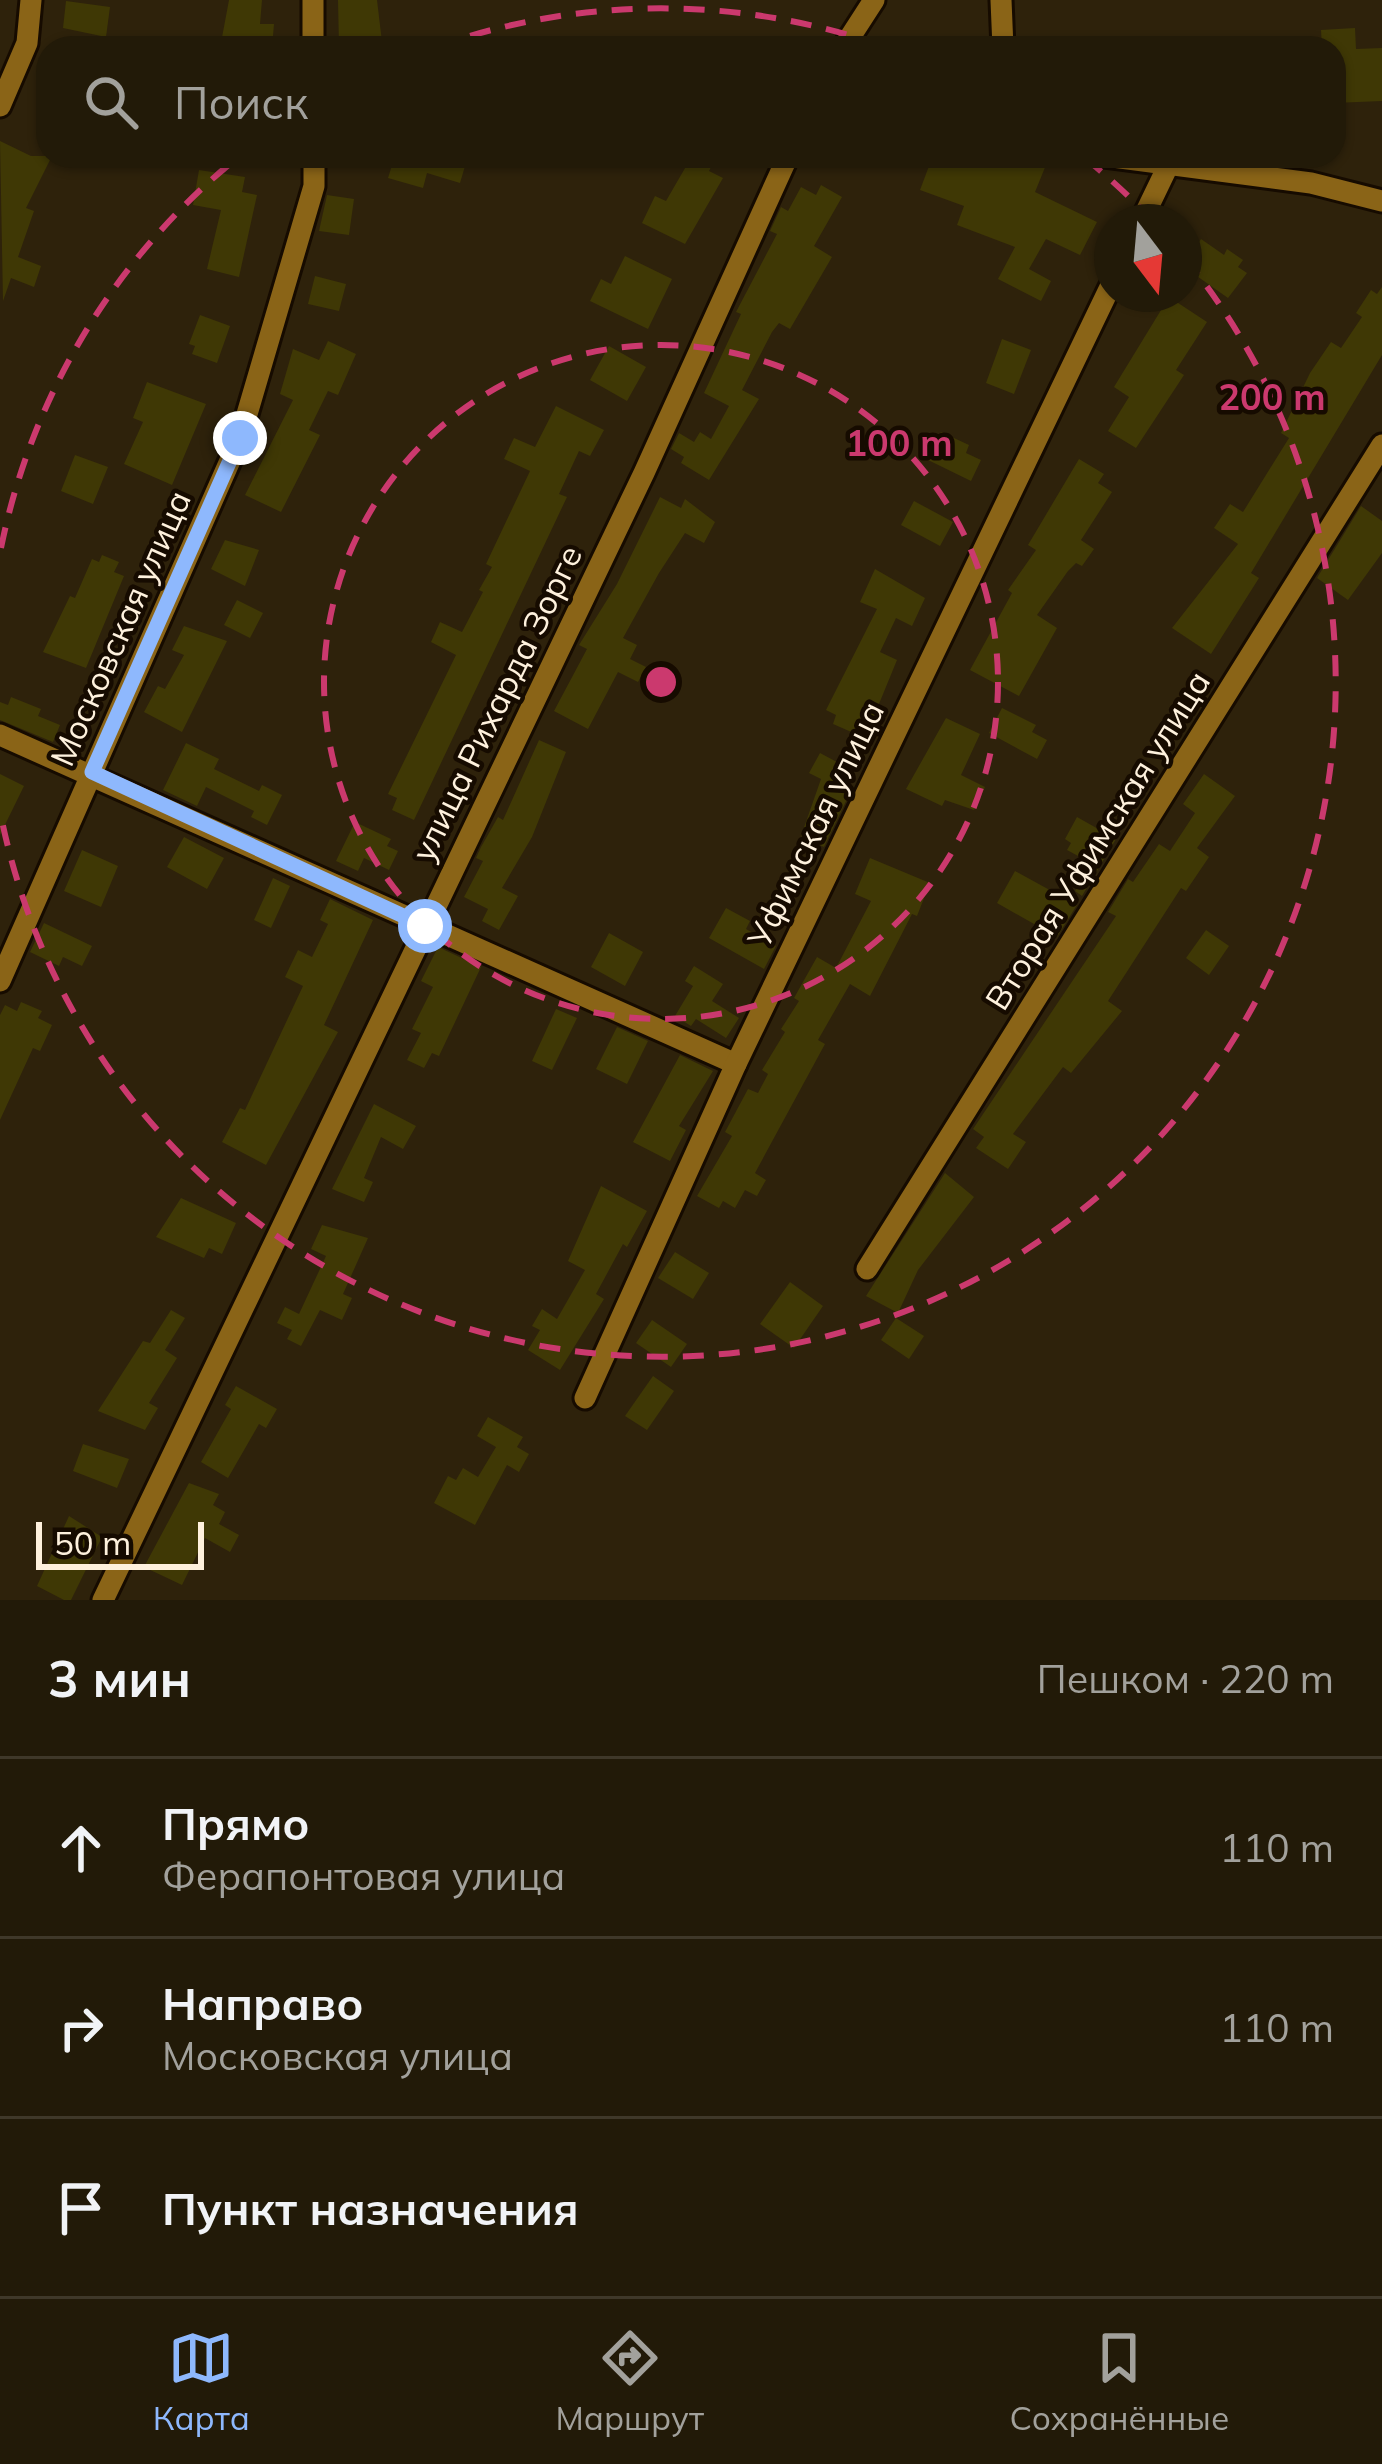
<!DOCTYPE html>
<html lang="ru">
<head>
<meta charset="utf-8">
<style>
	:root { --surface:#221a08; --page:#2e2716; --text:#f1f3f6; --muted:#a2a19c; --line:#3f3829; --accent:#8eb8fd }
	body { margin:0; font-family:Mulish,sans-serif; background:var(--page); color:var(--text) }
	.compass { position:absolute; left:1094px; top:204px; width:108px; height:108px; border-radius:50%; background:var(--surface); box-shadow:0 3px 9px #0004; rotate:164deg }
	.scale { position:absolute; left:36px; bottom:30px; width:168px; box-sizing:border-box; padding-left:12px; border:6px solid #fef1dd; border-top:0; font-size:33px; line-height:42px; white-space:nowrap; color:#fef1dd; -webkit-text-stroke:9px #160b00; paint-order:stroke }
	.stop { position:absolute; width:36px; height:36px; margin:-27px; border:9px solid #8eb8fd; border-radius:50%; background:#fff }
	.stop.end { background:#8eb8fd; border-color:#fff; box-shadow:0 3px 12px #0008 }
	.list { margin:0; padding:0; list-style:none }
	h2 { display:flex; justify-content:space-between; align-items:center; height:156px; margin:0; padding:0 48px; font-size:51px }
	h2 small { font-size:39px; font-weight:400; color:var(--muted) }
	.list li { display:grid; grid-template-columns:78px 1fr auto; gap:36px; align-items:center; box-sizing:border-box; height:180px; padding:0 48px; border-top:3px solid var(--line) }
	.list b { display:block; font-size:45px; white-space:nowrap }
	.list p { margin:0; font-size:39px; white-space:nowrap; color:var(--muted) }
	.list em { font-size:39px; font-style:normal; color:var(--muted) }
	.icon { flex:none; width:66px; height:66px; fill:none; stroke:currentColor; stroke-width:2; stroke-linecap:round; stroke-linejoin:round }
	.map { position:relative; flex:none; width:1382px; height:1600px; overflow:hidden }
	.search { position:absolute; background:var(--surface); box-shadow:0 3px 9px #0004; left:36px; right:36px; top:36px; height:132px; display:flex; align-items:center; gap:30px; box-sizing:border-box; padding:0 42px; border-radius:36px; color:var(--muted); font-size:45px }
	.sheet { height:696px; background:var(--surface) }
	nav { display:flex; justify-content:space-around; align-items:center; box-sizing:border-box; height:168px; border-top:3px solid var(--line); background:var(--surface); font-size:33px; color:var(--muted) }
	nav a { display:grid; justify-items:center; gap:6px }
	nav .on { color:var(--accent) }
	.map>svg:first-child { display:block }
	.building { fill:#3f3805 }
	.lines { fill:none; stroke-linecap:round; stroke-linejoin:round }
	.street-casing { stroke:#160b00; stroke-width:27 }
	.street { stroke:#8a6417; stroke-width:21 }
	.route { stroke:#8eb8fd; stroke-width:15 }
	.ring { fill:none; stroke:#cb396e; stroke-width:6; stroke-dasharray:21 15 }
	.labels { text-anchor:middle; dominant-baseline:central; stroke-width:9; stroke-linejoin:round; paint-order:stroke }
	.street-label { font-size:33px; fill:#fef1dd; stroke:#160b00 }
	.centre { fill:#cb396e; stroke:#160b00; stroke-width:6 }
	.ring-label { font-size:36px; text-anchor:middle; font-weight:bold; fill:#cb396e; stroke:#160b00; stroke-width:9; stroke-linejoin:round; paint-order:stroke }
</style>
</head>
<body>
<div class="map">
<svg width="1382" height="1600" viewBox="0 0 1382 1600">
	<rect width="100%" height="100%" fill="#2e220b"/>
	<g class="building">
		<polygon points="229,0 262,0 260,24 274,24 272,48 220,48"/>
		<polygon points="338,0 377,0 382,42 339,47"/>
		<polygon points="66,1 110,7 106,37 63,28"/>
		<polygon points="1355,28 1356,49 1382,48 1382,101 1334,103 1334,48 1322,48 1321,30"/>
		<polygon points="0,141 31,156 52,156 26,208 34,211 18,257 41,266 34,287 11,278 3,301"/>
		<polygon points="388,156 468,156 460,183 427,173 423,188 388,178 393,162"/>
		<polygon points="692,156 712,165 709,171 723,178 685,244 642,223 655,196 666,201"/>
		<polygon points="947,156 1005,167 1009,156 1022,156 1046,165 1035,192 1097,222 1080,255 1046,239 1029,269 1051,281 1041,301 998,279 1015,247 957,225 964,206 920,190 932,158 944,163"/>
		<polygon points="199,170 245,177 242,192 257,195 239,277 207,269 221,210 193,205"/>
		<polygon points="821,185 842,197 814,246 832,257 790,329 779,323 772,332 742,390 759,399 709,480 681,463 684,457 671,449 679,433 694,442 700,432 711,439 729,406 704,393 741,314 736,312 777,234 770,231 781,207 788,211 801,187 816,195"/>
		<polygon points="327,195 354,199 349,235 319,231"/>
		<polygon points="1201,239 1224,255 1227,249 1243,260 1238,267 1247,273 1228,298 1184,267"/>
		<polygon points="625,256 672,279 648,329 590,301 601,279 611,284"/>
		<polygon points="315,276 346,284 339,311 308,304"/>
		<polygon points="1382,287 1382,355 1251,573 1259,578 1211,654 1172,628 1238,544 1214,528 1230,504 1243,512 1289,438 1281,433 1310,373 1331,342 1341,348 1362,317 1356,313 1371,290 1377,294"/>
		<polygon points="1169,297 1207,322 1176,370 1184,375 1136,448 1108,431 1129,397 1114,387"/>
		<polygon points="200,315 230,326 217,363 192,354 195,346 189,344"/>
		<polygon points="1002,339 1031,350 1014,394 986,383"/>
		<polygon points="328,341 356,354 338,395 328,391 309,430 320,435 281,512 245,495 293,400 280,394 293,349 319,360"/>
		<polygon points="609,346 646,367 627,401 590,380"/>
		<polygon points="147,382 206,404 172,485 124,464 143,422 133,418"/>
		<polygon points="556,406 604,430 590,456 579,451 559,494 567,497 414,820 392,810 397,798 388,794 456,655 431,642 440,622 462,632 483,592 479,590 492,567 486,564 530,471 504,459 514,438 535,447"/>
		<polygon points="941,432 969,445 966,453 981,460 971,481 928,460"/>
		<polygon points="75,455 108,467 93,504 61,491"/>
		<polygon points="1079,459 1104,474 1098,483 1112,492 1081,540 1094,549 1082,566 1076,563 1068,571 1037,615 1057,628 1019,696 970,670 1012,593 1008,590 1036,550 1028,545"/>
		<polygon points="660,497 681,508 685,499 715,522 704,543 685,533 659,573 623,638 637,645 630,659 646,667 638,682 618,672 588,729 554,711 587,649 579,645 617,584"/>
		<polygon points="914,501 953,522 940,546 901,525"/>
		<polygon points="1361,506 1382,521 1382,553 1348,600 1317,578"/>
		<polygon points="225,540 259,550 245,586 211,569"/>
		<polygon points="102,555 119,562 114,572 124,576 86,668 43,652 70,596 75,598 92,559 99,562"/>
		<polygon points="875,569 925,598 912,626 896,618 880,652 897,660 865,738 833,724 836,715 826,710 877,609 860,602"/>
		<polygon points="237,600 263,613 250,638 224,625"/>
		<polygon points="184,626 227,641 182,732 144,712 158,686 165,689 184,655 172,650"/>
		<polygon points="11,697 41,709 38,716 60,725 53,742 0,720 0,702 8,705"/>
		<polygon points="1002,708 1036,725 1032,732 1047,740 1037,759 989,733"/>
		<polygon points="946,718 980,734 961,775 985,787 974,810 945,800 942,806 906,789"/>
		<polygon points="539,740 566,752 532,837 502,888 518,896 499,930 482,921 488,909 464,897 483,861 476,858 481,847 498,817 503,820"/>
		<polygon points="186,743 219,759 214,769 259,791 262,785 282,795 267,825 251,817 254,811 206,787 197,806 163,790"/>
		<polygon points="820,753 852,770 841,791 849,795 824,847 801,836 821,779 809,773"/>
		<polygon points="0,774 24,786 0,835"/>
		<polygon points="1204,774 1235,796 1197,848 1209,857 1186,891 1181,888 1108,1001 1122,1011 1071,1073 1063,1067 1013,1134 1026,1142 1008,1169 976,1148 984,1137 973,1129 1116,916 1108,912 1128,879 1133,882 1159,844 1170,851 1195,813 1183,804"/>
		<polygon points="1077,817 1116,839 1082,896 1075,891 1093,864 1067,850 1071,843 1065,839"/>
		<polygon points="355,822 391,839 387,846 398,851 389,870 364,858 358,871 336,861"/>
		<polygon points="184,837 224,858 207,889 167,867"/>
		<polygon points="82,850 118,866 101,907 64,891"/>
		<polygon points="870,858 930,883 917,916 912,914 870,996 850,984 818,1040 825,1044 755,1173 766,1180 757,1196 745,1190 735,1208 723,1201 719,1208 697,1196 732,1136 725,1132 748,1089 758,1093 768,1074 762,1070 785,1032 781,1029 799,1001 794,998 817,957 836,968 871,901 855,894"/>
		<polygon points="1015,871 1077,905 1057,937 997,903"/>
		<polygon points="273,878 290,886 271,928 254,920"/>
		<polygon points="330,899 373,920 324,1025 338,1032 266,1165 222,1142 240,1108 245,1110 303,986 285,977 298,950 312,957 328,924 320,920"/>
		<polygon points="726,908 750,921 746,929 776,946 764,969 709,938"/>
		<polygon points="44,923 92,946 82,966 63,957 59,966 30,952"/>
		<polygon points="1206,930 1229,946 1209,975 1186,958"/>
		<polygon points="609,933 643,952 625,986 591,967"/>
		<polygon points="438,947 481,967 439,1056 432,1053 424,1068 407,1060 421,1033 412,1029 433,987 421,981"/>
		<polygon points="694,966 723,984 712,1001 739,1018 726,1038 696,1019 691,1026 675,1016 693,986 685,981"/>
		<polygon points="21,1002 42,1011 38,1018 52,1025 40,1051 33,1048 0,1120 0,1015 5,1005 17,1011"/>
		<polygon points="556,1009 577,1018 552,1070 532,1061"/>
		<polygon points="617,1027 648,1041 627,1084 596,1069"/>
		<polygon points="680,1055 713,1071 679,1126 686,1130 670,1161 633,1142"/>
		<polygon points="374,1104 416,1126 403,1149 381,1137 364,1178 373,1182 364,1202 332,1189"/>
		<polygon points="945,1173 974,1197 918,1270 898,1313 866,1296"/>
		<polygon points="601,1186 647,1211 627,1247 623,1244 596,1294 604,1299 560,1370 528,1350 540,1330 532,1326 542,1309 557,1319 585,1270 568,1261"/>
		<polygon points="181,1198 236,1223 222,1254 209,1248 204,1258 156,1237"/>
		<polygon points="322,1225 368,1238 343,1294 352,1298 342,1320 320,1310 301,1346 287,1339 292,1330 277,1323 285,1307 299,1314 326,1256 311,1249"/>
		<polygon points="675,1252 709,1273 693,1299 658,1278"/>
		<polygon points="790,1282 823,1306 794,1348 760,1324"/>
		<polygon points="171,1310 185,1318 165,1350 177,1358 149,1403 158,1408 145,1430 98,1411 143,1341 150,1343"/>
		<polygon points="896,1318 924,1336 909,1359 881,1340"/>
		<polygon points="652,1320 687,1344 671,1367 636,1343"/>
		<polygon points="653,1376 674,1391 647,1430 625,1416"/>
		<polygon points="236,1386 277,1409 266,1428 259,1424 228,1478 201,1462 231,1409 225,1405"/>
		<polygon points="488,1417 523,1437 517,1447 529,1454 519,1472 507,1465 475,1525 434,1503 448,1476 456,1480 463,1468 478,1477 496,1447 477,1436"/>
		<polygon points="83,1444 129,1459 117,1488 73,1471"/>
		<polygon points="189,1483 219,1494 213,1505 225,1512 219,1524 239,1535 230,1552 205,1538 182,1585 144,1567"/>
		<polygon points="69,1516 102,1537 71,1600 64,1600 37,1586"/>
	</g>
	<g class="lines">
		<defs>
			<g id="street">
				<polyline points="313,0 313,48"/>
				<polyline points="1001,0 1003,48"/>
				<polyline points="843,48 874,0"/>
				<polyline points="0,106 27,43 31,0"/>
				<polyline points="1105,156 1311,183 1382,201"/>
				<polyline points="1141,222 1167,168"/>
				<polyline points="0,735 736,1064"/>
				<polyline points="0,981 240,438 314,186 314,156"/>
				<polyline points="867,1269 1382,445"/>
				<polyline points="585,1398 736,1064 1112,283"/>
				<polyline points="103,1600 644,473 788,156"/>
			</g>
		</defs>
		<use href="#street" class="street-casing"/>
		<use href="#street" class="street"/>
	</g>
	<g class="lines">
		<polyline class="route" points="240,438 92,772 425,926"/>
	</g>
	<g class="ring">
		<circle cx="661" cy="682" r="337"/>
		<path d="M1 548A674 674 0 0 1 237 158M436 47A674 674 0 0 1 886 47M1085 158A674 674 0 0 1 1150 218M1185 258A674 674 0 1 1 1 816"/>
	</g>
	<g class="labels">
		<g class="street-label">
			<text transform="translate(120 628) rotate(-66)">Московская улица</text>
			<text transform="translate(496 703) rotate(-64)">улица Рихарда Зорге</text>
			<text transform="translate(815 824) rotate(-64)">Уфимская улица</text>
			<text transform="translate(1097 840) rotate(-58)">Вторая Уфимская улица</text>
		</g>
	</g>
	<circle cx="661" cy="682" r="18" class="centre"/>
	<g class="ring-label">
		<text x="1272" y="410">200 m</text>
		<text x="899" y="456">100 m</text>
	</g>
</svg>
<svg class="compass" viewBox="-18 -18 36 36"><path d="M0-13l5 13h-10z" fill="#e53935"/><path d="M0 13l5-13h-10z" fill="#a2a19c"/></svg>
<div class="scale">50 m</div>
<div class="stop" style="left:425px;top:926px"></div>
<div class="stop end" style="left:240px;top:438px"></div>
<div class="search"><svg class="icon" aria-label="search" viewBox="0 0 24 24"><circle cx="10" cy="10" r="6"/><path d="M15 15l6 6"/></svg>Поиск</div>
</div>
<section class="sheet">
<h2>3 мин<small>Пешком · 220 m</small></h2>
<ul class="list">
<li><svg class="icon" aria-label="ahead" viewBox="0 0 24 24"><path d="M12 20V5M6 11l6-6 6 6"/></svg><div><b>Прямо</b><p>Ферапонтовая улица</p></div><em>110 m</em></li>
<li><svg class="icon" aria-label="right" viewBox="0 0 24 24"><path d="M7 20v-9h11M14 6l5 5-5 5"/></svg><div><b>Направо</b><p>Московская улица</p></div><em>110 m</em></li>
<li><svg class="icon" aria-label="arrive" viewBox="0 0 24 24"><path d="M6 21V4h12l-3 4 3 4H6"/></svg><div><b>Пункт назначения</b></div></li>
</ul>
</section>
<nav>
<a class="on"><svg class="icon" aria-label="map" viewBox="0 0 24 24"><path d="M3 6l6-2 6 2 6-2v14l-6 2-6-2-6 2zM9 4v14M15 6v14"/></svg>Карта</a>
<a><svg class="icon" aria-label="directions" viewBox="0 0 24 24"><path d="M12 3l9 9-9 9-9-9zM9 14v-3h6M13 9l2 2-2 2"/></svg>Маршрут</a>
<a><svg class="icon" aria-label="saved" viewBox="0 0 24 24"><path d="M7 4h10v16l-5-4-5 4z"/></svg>Сохранённые</a>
</nav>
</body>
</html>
